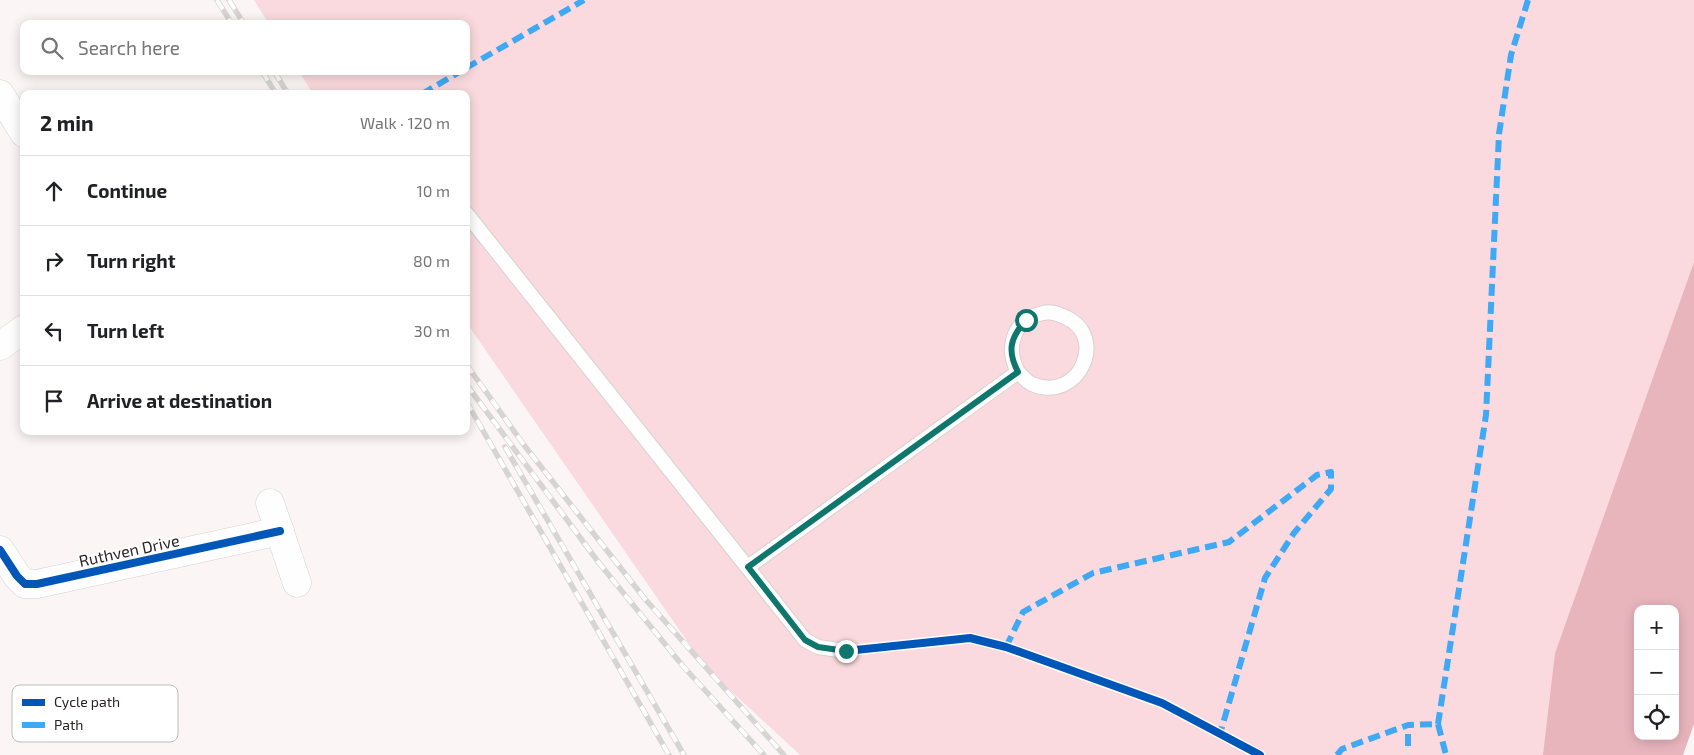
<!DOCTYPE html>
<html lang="en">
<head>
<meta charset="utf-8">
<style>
	:root { --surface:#fff; --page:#f6f6f6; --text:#202124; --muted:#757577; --line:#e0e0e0 }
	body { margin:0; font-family:"Exo 2",sans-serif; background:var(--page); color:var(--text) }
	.controls { position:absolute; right:15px; bottom:15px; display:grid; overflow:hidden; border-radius:10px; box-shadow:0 2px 12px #0003 }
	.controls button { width:45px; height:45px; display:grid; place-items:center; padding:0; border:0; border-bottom:1px solid var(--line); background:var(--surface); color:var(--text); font:25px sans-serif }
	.stop { position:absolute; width:15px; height:15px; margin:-11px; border:4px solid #0f766e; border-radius:50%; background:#fff }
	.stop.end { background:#0f766e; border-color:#fff; box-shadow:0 1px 5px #0008 }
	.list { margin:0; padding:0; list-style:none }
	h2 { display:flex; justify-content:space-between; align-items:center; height:65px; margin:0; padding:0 20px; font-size:21px }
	h2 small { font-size:16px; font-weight:400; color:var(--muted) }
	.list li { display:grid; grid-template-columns:32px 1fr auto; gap:15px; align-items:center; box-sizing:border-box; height:70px; padding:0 20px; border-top:1px solid var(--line) }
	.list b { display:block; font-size:19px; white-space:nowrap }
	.list em { font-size:16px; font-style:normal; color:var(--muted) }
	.icon { flex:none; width:28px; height:28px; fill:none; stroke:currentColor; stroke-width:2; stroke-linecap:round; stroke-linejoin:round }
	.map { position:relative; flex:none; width:1694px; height:755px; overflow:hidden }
	.search { position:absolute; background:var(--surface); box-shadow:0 2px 12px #0003; left:20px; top:20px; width:450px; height:55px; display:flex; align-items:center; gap:12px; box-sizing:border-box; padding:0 18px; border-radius:10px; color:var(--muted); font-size:19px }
	.panel { position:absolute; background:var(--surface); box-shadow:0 2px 12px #0003; left:20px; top:90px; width:450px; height:345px; border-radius:10px }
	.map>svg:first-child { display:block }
	.green { fill:#fadade }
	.water { fill:#e9b5bd; fill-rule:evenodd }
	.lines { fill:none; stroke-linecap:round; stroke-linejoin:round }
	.service-casing { stroke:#d7d1d1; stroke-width:16 }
	.minor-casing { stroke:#d7d1d1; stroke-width:29 }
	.path { stroke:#e3e1e2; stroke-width:3; stroke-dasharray:5 2.5; stroke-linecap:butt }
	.service { stroke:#fffefe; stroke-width:14 }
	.minor { stroke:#fffefe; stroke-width:28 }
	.rail-casing { stroke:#d7d4d4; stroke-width:5.5 }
	.rail { stroke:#fff; stroke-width:4; stroke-dasharray:11; stroke-linecap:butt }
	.quiet { stroke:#3fa9f5; stroke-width:6; stroke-dasharray:12 6; stroke-linecap:butt }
	.cycleway-casing { stroke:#fff; stroke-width:11 }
	.cycleway { stroke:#0057b8; stroke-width:8 }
	.route { stroke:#0f766e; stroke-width:6 }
	.labels { text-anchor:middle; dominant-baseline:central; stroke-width:4; stroke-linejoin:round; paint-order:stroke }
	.street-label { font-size:16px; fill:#2a2324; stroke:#fff }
	.key { fill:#fff; stroke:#bfbdbd; stroke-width:1 }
	.key-label { font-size:14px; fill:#2a2324 }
</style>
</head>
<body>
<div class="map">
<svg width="1694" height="755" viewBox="0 0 1694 755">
	<rect width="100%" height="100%" fill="#fcf5f6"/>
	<polygon class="green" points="254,0 1694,0 1694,262 1555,653 1545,755 800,755 705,667 466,322 466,94 313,94 299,71 466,71 466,24 269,24"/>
	<path class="water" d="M1694,262V724L1683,755H1543L1555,653ZM1638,609H1675V736H1638Z"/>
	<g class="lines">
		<defs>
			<g id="service">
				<polyline points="466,213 805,640 818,647 846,651"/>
				<path d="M748,567L1018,372C1005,347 1013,320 1043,313C1051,311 1057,313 1065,317C1109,336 1079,404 1032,384C1027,382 1022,376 1018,372"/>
			</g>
			<g id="minor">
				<polyline points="0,94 24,133"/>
				<polyline points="0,346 24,329"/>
				<polyline points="270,503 297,583"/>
				<polyline points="0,550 17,576 25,584 37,584 280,531"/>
			</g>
		</defs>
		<use href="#service" class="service-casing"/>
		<use href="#minor" class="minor-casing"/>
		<polyline class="path" points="1407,755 1408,746"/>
		<use href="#service" class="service"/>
		<use href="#minor" class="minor"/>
		<defs>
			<g id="rail">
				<polyline points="217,0 232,24"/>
				<polyline points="229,0 244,24"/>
				<polyline points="262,71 276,94"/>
				<polyline points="274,71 288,94"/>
				<polyline points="466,364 524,445 645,599 784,755"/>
				<polyline points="466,384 599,563 682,665 764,755"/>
				<polyline points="466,401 669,755"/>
				<polyline points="505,447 684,755"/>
			</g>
		</defs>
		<use href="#rail" class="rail-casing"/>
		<use href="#rail" class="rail"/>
		<g class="quiet">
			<polyline points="466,68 584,0"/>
			<polyline points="422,94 461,71"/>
			<polyline points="1006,647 1023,612 1093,573 1229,542 1317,475 1331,472 1331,489 1294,533 1265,578 1220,734"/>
			<polyline points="1438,724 1446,755"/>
			<polyline points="1408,746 1408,725"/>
			<polyline points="1337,755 1342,749 1408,725 1438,724 1486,415 1499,134 1511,55 1528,0"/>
		</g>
		<defs>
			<g id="cycleway">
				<polyline points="0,550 17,576 25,584 37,584 280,531"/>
				<polyline points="846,651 970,638 1006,647 1162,703 1260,755"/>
			</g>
		</defs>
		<use href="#cycleway" class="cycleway-casing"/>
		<use href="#cycleway" class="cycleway"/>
	</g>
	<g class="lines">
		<path class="route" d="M846,651L818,647L805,640L748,567L1018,372C1007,351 1010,338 1026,320"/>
	</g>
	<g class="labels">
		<g class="street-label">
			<text transform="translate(129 550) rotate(-12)">Ruthven Drive</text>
		</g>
	</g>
	<rect x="12" y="685" width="166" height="57" rx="8" class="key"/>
	<rect x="22" y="699" width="23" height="7" fill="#0057b8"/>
	<rect x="22" y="722" width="23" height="6" fill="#3fa9f5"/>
	<g class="key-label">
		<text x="54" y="707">Cycle path</text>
		<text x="54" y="730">Path</text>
	</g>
</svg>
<div class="controls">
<button>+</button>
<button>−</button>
<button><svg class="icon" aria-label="locate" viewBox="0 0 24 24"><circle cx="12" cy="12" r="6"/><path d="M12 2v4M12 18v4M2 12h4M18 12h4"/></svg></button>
</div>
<div class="stop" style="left:1026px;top:320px"></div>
<div class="stop end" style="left:846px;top:651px"></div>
<div class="search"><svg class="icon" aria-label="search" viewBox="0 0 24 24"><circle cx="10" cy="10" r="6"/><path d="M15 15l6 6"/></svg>Search here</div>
<section class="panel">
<h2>2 min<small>Walk · 120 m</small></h2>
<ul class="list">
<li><svg class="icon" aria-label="ahead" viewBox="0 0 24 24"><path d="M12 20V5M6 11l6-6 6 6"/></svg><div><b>Continue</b></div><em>10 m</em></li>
<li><svg class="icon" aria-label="right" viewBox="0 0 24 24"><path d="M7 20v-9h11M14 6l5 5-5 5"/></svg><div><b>Turn right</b></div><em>80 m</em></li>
<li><svg class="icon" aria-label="left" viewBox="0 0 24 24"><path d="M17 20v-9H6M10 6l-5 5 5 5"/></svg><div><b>Turn left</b></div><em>30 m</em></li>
<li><svg class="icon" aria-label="arrive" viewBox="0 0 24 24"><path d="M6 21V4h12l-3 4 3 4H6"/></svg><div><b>Arrive at destination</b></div></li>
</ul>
</section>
</div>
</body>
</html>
